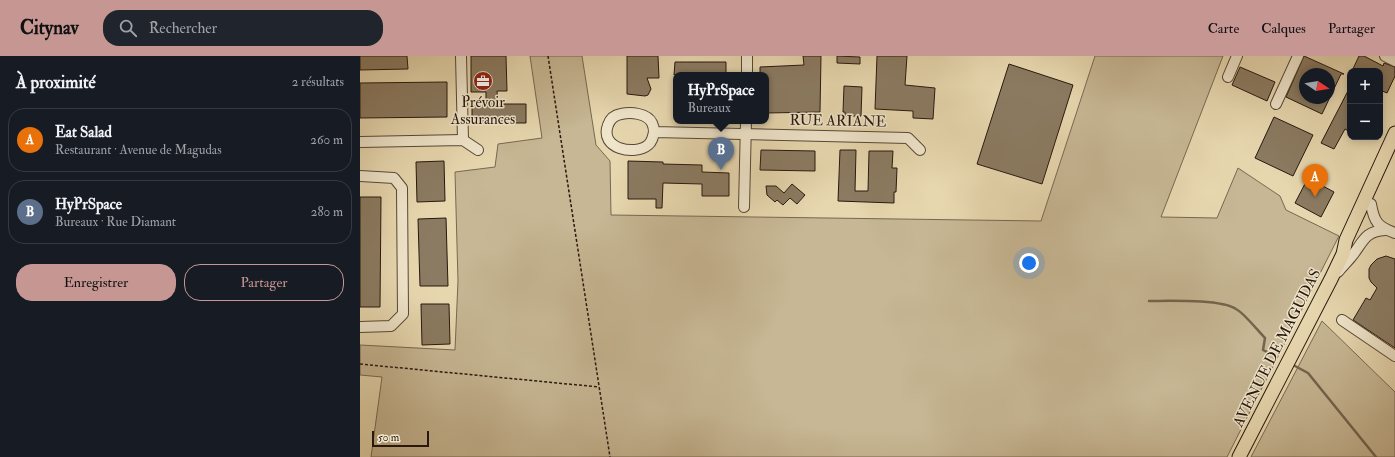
<!DOCTYPE html>
<html lang="fr">
<head>
<meta charset="utf-8">
<style>
	:root { --surface:#171b24; --page:#20242c; --text:#f1f3f6; --muted:#9ea1a6; --line:#363941; --accent:#c59692 }
	body { margin:0; font-family:"IM FELL Double Pica",serif; background:var(--page); color:var(--text) }
	.controls { position:absolute; right:12px; top:12px; display:grid; overflow:hidden; border-radius:8px; box-shadow:0 2px 10px #0003 }
	.controls button { width:36px; height:36px; display:grid; place-items:center; padding:0; border:0; border-bottom:1px solid var(--line); background:var(--surface); color:var(--text); font:20px sans-serif }
	.compass { position:absolute; left:939px; top:12px; width:36px; height:36px; border-radius:50%; background:var(--surface); box-shadow:0 2px 10px #0003; rotate:102deg }
	.scale { position:absolute; left:12px; bottom:10px; width:57px; box-sizing:border-box; padding-left:4px; border:2px solid #28180e; border-top:0; font-size:11px; line-height:14px; white-space:nowrap; color:#28180e; -webkit-text-stroke:3px #efe5cb; paint-order:stroke }
	.you { position:absolute; left:669px; top:207px; width:14px; height:14px; margin:-10px; border:3px solid #fff; border-radius:50%; background:#1a73e8; box-shadow:0 0 0 6px #1a73e833 }
	.badge { display:grid; place-items:center; width:26px; height:26px; border-radius:50%; background:var(--accent); color:#fff; font-size:13px; font-weight:700 }
	.pin { position:absolute; translate:-50% -33px; filter:drop-shadow(0 1px 2px #0008) }
	.pin::after { content:''; position:absolute; top:21px; width:14px; height:12px; background:inherit; clip-path:polygon(0 0,100% 0,50% 100%) }
	.popup { position:absolute; left:313px; top:16px; width:96px; height:52px; box-sizing:border-box; display:grid; place-content:center; border-radius:8px; background:var(--surface); filter:drop-shadow(0 1px 3px #0005); font-size:13px; white-space:nowrap; color:var(--muted) }
	.popup b { font-size:15px; color:var(--text) }
	.popup::after { content:''; position:absolute; left:50%; top:100%; margin-left:-8px; border:8px solid transparent; border-top-color:var(--surface) }
	.list { margin:0; padding:0; list-style:none }
	h2 { display:flex; justify-content:space-between; align-items:center; height:52px; margin:0; padding:0 16px; font-size:17px }
	h2 small { font-size:13px; font-weight:400; color:var(--muted) }
	.list li { display:grid; grid-template-columns:26px 1fr auto; gap:12px; align-items:center; box-sizing:border-box; height:64px; margin:0 8px 8px; padding:0 8px; border:1px solid var(--line); border-radius:16px }
	.list b { display:block; font-size:15px; white-space:nowrap }
	.list p { margin:0; font-size:13px; white-space:nowrap; color:var(--muted) }
	.list em { font-size:13px; font-style:normal; color:var(--muted) }
	.actions { display:flex; gap:8px; padding:12px 16px }
	.actions a { flex:1; padding:9px 0; border:1px solid var(--accent); border-radius:16px; text-align:center; font-size:14px; color:var(--accent) }
	.actions .main { background:var(--accent); color:#111 }
	.icon { flex:none; width:22px; height:22px; fill:none; stroke:currentColor; stroke-width:2; stroke-linecap:round; stroke-linejoin:round }
	.map { position:relative; flex:none; width:1035px; height:401px; overflow:hidden }
	header { display:flex; align-items:center; gap:24px; box-sizing:border-box; height:56px; padding:0 20px; background:var(--accent); color:#111 }
	header strong { font-size:19px }
	nav { display:flex; gap:22px; margin-inline-start:auto; font-size:14px }
	.search { width:280px; height:36px; background:var(--page); display:flex; align-items:center; gap:10px; box-sizing:border-box; padding:0 14px; border-radius:16px; color:var(--muted); font-size:15px }
	main { display:flex }
	aside { flex:1; background:var(--surface) }
	.map>svg:first-child { display:block }
	.green { fill:#c7b794; stroke:#786851 }
	.lines { fill:none; stroke-linecap:round; stroke-linejoin:round }
	.stream { stroke:#74644e; stroke-width:2.5 }
	.building { fill:#8b7b62; stroke:#28180e; fill-rule:evenodd }
	.minor-casing { stroke:#584836; stroke-width:12 }
	.major-casing { stroke:#28180e; stroke-width:15 }
	.path { stroke:#28180e; stroke-width:1.5; stroke-dasharray:3 2; stroke-linecap:butt }
	.minor { stroke:#efe5cb; stroke-width:10 }
	.major { stroke:#e7d7af; stroke-width:13 }
	.labels { text-anchor:middle; dominant-baseline:central; stroke-width:3; stroke-linejoin:round; paint-order:stroke }
	.poi-label { font-size:15px; fill:#28180e; stroke:#efe5cb }
	.street-label { font-size:15px; fill:#28180e; stroke:#efe5cb }
</style>
</head>
<body>
<header>
<strong>Citynav</strong>
<div class="search"><svg class="icon" aria-label="search" viewBox="0 0 24 24"><circle cx="10" cy="10" r="6"/><path d="M15 15l6 6"/></svg>Rechercher</div>
<nav><a>Carte</a><a>Calques</a><a>Partager</a></nav>
</header>
<main>
<aside>
<h2>À proximité<small>2 résultats</small></h2>
<ul class="list">
<li><span class="badge" style="background:#e8710a">A</span><div><b>Eat Salad</b><p>Restaurant · Avenue de Magudas</p></div><em>260 m</em></li>
<li><span class="badge" style="background:#5c6f8a">B</span><div><b>HyPrSpace</b><p>Bureaux · Rue Diamant</p></div><em>280 m</em></li>
</ul>
<div class="actions"><a class="main">Enregistrer</a><a>Partager</a></div>
</aside>
<div class="map">
<svg width="1035" height="401" viewBox="0 0 1035 401">
	<rect width="100%" height="100%" fill="#e7d7af"/>
	<filter id="stains"><feTurbulence type="fractalNoise" baseFrequency=".005" numOctaves="4"/><feColorMatrix values="0 0 0 0 .2 0 0 0 0 .09 0 0 0 0 .02 0 0 0 .5 -.17"/></filter>
	<radialGradient id="worn" r=".72"><stop offset=".6" stop-color="#630" stop-opacity="0"/><stop offset="1" stop-color="#630" stop-opacity=".3"/></radialGradient>
	<g class="green">
		<polygon points="170,0 222,0 236,89 250,105 251,159 681,165 735,0 863,0 801,161 857,162 878,112 920,140 926,154 979,180 867,401 11,401 22,321 0,319 0,289 95,294 98,225 95,116 135,111 138,88 182,82"/>
		<polygon points="962,265 1035,336 1035,401 891,401"/>
	</g>
	<g class="lines">
		<g class="stream">
			<path d="M789,245C809,245 861,243 876,253C884,257 898,275 905,282L903,294L913,299"/>
			<polyline points="935,310 948,317 1016,401"/>
		</g>
	</g>
	<g class="building">
		<polygon points="0,0 47,0 48,13 0,14"/>
		<polygon points="111,0 146,0 147,35 137,35 138,48 166,48 166,67 112,67 112,50 126,49 126,36 111,36"/>
		<polygon points="267,0 298,0 299,22 287,22 291,33 288,39 285,40 267,38"/>
		<polygon points="443,0 461,0 460,56 406,57 406,19 400,19 400,11 444,9"/>
		<polygon points="477,0 500,1 500,8 477,7"/>
		<polygon points="517,0 547,0 545,29 575,32 573,63 553,62 553,55 515,53"/>
		<path d="M944,0L984,18H981L962,58L926,41ZM945,18H969V42H945Z"/>
		<polygon points="999,0 1004,0 1023,10 1024,7 1035,11 1035,20 1027,37 1020,34 1020,15 992,15"/>
		<polygon points="315,6 366,6 366,19 314,19"/>
		<polygon points="649,8 713,29 682,128 617,108"/>
		<polygon points="880,11 915,26 907,45 872,29"/>
		<polygon points="87,26 87,61 0,62 0,27"/>
		<polygon points="484,30 502,31 501,60 485,60 485,56 483,56"/>
		<polygon points="990,31 990,76 985,73 974,93 961,87"/>
		<polygon points="914,61 953,79 933,120 895,102"/>
		<polygon points="401,94 455,95 455,115 400,114"/>
		<polygon points="480,94 496,94 495,135 508,135 509,95 533,95 532,112 537,112 536,136 534,136 534,147 478,145"/>
		<polygon points="84,105 85,145 57,146 56,106"/>
		<polygon points="268,105 303,106 303,108 342,109 342,116 369,117 369,140 342,140 342,128 303,127 302,152 296,152 296,143 268,143"/>
		<polygon points="948,122 974,136 961,161 935,147"/>
		<polygon points="432,128 445,139 437,148 430,142 423,149 417,144 415,146 407,139 406,130 416,130 424,137"/>
		<polygon points="0,141 21,141 20,251 0,251"/>
		<polygon points="86,162 88,230 60,230 58,163"/>
		<polygon points="1026,200 1035,203 1035,292 993,264 1006,242 1010,244 1017,232 1011,226 1009,222 1009,213 1011,209 1017,203"/>
		<polygon points="61,248 89,248 90,288 62,289"/>
	</g>
	<g class="lines">
		<defs>
			<g id="minor">
				<polyline points="101,0 103,84"/>
				<polyline points="1025,0 1035,5"/>
				<polyline points="387,19 387,0"/>
				<polyline points="868,21 877,0"/>
				<polyline points="916,48 938,0"/>
				<path d="M294,76C293,81 292,86 288,89C275,100 239,93 248,69C250,63 255,59 261,58C271,56 287,57 292,67C293,69 294,73 294,76L548,82L560,94"/>
				<polyline points="0,86 103,84 118,94"/>
				<polyline points="0,120 34,122 42,132 43,258 31,270 0,271"/>
				<path d="M1011,148C1014,166 1018,171 1035,177"/>
				<polyline points="384,151 386,65"/>
				<path d="M978,216C982,211 988,205 992,200C1003,186 1005,175 1025,174"/>
				<polyline points="982,264 1035,300"/>
			</g>
			<polyline id="major" points="879,401 971,223 983,198 986,184 1035,77"/>
		</defs>
		<use href="#minor" class="minor-casing"/>
		<use href="#major" class="major-casing"/>
		<g class="path">
			<polyline points="188,0 250,401"/>
			<polyline points="0,308 239,331"/>
		</g>
		<use href="#minor" class="minor"/>
		<use href="#major" class="major"/>
	</g>
	<defs>
		<symbol id="office-disc" viewBox="-11 -11 22 22"><circle r="9.5" fill="#8f2418" stroke="#efe5cb"/><path d="M-6-3h4V-5.5h4V-3h4V5H-6ZM-1-4.5V-3h2v-1.5ZM-6 0V1H6V0Z" fill="#fff"/></symbol>
	</defs>
	<g fill-rule="evenodd">
		<use href="#office-disc" x="112" y="14" width="22" height="22"/>
	</g>
	<g class="labels">
		<g class="poi-label">
			<text x="123" y="46">Prévoir<tspan x="123" dy="17">Assurances</tspan></text>
		</g>
		<g class="street-label">
			<text transform="translate(478 65) rotate(1)">RUE ARIANE</text>
			<text transform="translate(917 292) rotate(-63)">AVENUE DE MAGUDAS</text>
		</g>
	</g>
	<rect width="100%" height="100%" filter="url(#stains)"/>
	<rect width="100%" height="100%" fill="url(#worn)"/>
</svg>
<div class="controls">
<button>+</button>
<button>−</button>
</div>
<svg class="compass" viewBox="-18 -18 36 36"><path d="M0-13l5 13h-10z" fill="#e53935"/><path d="M0 13l5-13h-10z" fill="#9ea1a6"/></svg>
<div class="scale">50 m</div>
<div class="you"></div>
<div class="pin badge" style="left:955px;top:141px;background:#e8710a">A</div>
<div class="pin badge" style="left:361px;top:114px;background:#5c6f8a">B</div>
<div class="popup"><b>HyPrSpace</b>Bureaux</div>
</div>
</main>
</body>
</html>
